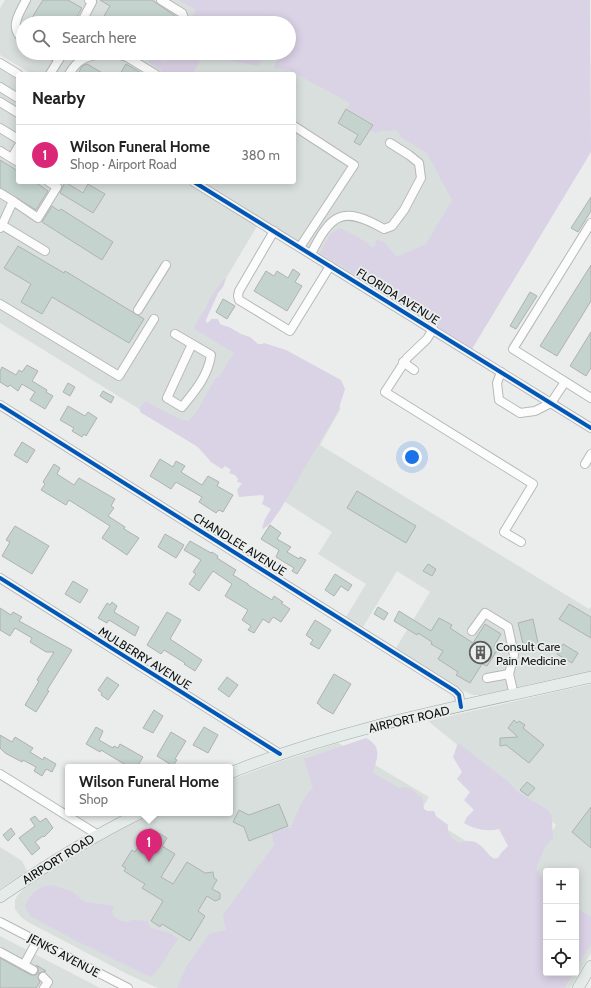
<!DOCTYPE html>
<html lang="en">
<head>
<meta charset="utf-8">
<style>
	:root { --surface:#fff; --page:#f6f6f6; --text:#222; --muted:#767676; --line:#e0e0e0; --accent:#db2777 }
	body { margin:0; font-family:Cabin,sans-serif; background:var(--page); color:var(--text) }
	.controls { position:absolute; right:12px; bottom:12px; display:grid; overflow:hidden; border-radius:4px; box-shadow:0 2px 10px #0003 }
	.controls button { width:36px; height:36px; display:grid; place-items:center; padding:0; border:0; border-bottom:1px solid var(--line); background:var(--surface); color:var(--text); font:20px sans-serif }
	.you { position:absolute; left:412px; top:457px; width:14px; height:14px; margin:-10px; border:3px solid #fff; border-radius:50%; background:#1a73e8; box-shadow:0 0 0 6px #1a73e833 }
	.badge { display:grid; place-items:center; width:26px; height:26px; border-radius:50%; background:var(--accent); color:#fff; font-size:13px; font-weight:700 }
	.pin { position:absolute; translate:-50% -33px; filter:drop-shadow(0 1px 2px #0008) }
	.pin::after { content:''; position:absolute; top:21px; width:14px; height:12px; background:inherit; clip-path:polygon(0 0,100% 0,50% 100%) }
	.popup { position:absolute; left:65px; top:764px; width:168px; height:52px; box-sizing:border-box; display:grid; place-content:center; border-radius:4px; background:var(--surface); filter:drop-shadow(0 1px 3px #0005); font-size:13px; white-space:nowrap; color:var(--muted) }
	.popup b { font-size:15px; color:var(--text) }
	.popup::after { content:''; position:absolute; left:50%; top:100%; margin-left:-8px; border:8px solid transparent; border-top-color:var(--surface) }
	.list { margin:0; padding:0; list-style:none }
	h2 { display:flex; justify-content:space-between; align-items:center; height:52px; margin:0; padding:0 16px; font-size:17px }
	h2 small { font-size:13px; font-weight:400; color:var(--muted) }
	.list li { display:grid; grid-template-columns:26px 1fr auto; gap:12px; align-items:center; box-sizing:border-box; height:60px; padding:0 16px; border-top:1px solid var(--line) }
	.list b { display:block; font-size:15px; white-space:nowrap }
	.list p { margin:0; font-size:13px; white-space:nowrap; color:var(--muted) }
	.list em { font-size:13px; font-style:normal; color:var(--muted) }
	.icon { flex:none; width:22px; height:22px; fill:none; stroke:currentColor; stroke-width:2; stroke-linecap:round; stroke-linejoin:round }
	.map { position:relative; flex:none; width:591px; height:988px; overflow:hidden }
	.search { position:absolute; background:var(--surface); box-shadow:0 2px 10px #0003; left:16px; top:16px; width:280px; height:44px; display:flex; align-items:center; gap:10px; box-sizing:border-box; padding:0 14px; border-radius:22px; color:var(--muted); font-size:15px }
	.panel { position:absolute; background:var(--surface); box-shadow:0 2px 10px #0003; left:16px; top:72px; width:280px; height:112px; border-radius:4px }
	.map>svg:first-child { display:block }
	.built { fill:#d8dfdc; fill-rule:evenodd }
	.green { fill:#dad2e5 }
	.building { fill:#c4d3cd; stroke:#b0b2b1 }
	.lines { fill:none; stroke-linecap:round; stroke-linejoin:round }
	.minor-casing { stroke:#b7b8b8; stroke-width:10 }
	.major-casing { stroke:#9eaca7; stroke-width:12 }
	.minor { stroke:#fcfcfc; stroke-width:8 }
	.major { stroke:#e4ebe9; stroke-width:11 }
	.cycleway-casing { stroke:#eaeeed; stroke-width:6 }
	.cycleway { stroke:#0057b8; stroke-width:4 }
	.labels { text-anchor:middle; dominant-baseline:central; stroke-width:3.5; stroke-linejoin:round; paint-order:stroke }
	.street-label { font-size:12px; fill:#0f100f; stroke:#eaeeed }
	.poi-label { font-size:12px; fill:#0f100f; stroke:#eaeeed; text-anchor:start }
</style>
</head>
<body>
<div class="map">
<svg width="591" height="988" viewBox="0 0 591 988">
	<rect width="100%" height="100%" fill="#ebedec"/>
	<g class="built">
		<polygon points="5,0 191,0 228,23 23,23 23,53 278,53 479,175 400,305 203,182 294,182 294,74 32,74 0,55 0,8"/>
		<polygon points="0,69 18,80 18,182 185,182 257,226 200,322 341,408 320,445 589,609 591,607 591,671 481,695 473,695 464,691 396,648 430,592 397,571 363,627 346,617 366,584 318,554 332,532 136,407 0,323"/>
		<path d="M591,684V953L570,988H158L127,974L28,922L21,917L15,909V900L17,896L27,885L97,843L126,827L155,813H230V780L279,762L338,743L429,797L421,810L440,825L524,877L556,825L428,721ZM546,871H576V973H546Z"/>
		<polygon points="0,847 22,861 27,871 0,889"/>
		<polygon points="0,936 77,976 100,988 0,988"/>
	</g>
	<g class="green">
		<polygon points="179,0 590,0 591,152 472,349 414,312 413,306 409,303 404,305 320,253 330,234 340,228 358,237 372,247 375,246 376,240 383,241 397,257 426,244 452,200 427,153 401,137 397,130 380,131 376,133 370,130 374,124 347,108 350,103 289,70 274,68 277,58 262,55 259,66 203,56 192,74 161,74 161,70 150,63 148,59 149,58 158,59 164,62 170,53 289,53 289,23 188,23 196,10"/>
		<path d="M224,279H226L223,287L218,293L206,320V323L210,321L211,319H218L220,324L222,325L229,327L241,334L250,337L258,344H262L264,343L286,350L341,380L345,389L338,411L280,510L270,524L263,529L262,528L265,519L271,509L262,504L264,498L263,495L239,497L237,490L242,483L237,482L238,479L235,475L229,473L231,470L225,466L222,469L211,462L198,447L140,412V408L146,401C155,407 179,420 188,421L196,413L215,379L220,376L234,353L195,329L194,327L206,308L210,298Z"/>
		<path d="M366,738C383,747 377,758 373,773L399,788L405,787L411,789L422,798L424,809L427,811H434L436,816L448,825C447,835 452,839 460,843C478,836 482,848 493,859L498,858L501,853L508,846L499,829C488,832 473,829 464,823L467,817L474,810L464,800L470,792L457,779L462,772L453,757L458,743L506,780L519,793L545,808L550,813L552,820L553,838C543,846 542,856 536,868L546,887V973H573L564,988H177L186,967L209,934L226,930L223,915L274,845L272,833L287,828H291C297,813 301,800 313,788L304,759Z"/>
		<path d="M51,885L71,891L85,902L114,906L112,911L113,916L121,921L127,922L132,920L147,921L151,928L170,933L178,939L156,972L150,977L79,942L32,917L27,911L25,905C31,893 38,887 51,885Z"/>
		<polygon points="576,908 591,917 591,944 576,968"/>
	</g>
	<g class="building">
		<polygon points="43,0 68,0 82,8 73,23 34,23 30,21"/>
		<polygon points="100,0 152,0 178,18 177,23 138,23 128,17 124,23 115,23 104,16 110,6"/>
		<polygon points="87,64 104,74 78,74 82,66"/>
		<polygon points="126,64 143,74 120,74"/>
		<polygon points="346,109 373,125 360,145 354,142 358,135 338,123"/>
		<polygon points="0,160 18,171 18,182 35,182 48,191 36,210 0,188"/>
		<polygon points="65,182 83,193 88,184 105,194 93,213 60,193"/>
		<polygon points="591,197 591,211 578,232 571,228"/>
		<polygon points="52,206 59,211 61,209 113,242 102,260 42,222"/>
		<polygon points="18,246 64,273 65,271 144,319 129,343 52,297 42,314 21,302 31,284 4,268"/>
		<polygon points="591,265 591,301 557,356 540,346"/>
		<polygon points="293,269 300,274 295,282 302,286 287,311 254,291 266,271 274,276 277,271 288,278"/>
		<polygon points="530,292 537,296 516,329 510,326"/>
		<polygon points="223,299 235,306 227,319 216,312"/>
		<polygon points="591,332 591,368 586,376 570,366"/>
		<polygon points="27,365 38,371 32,381 47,390 46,392 53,396 45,409 30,400 35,392 22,384 18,391 10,385 8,387 0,382 0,371 2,367 16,375 19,370 22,372"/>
		<polygon points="68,383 75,387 70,396 63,392"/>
		<polygon points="103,391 114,397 111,403 100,396"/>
		<polygon points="68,406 85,416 88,412 97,418 86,436 84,434 82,437 72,431 74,428 60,420"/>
		<polygon points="22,442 35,450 27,463 14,455"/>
		<polygon points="160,459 173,467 176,461 185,466 181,472 202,485 208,476 219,482 217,486 233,495 223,512 219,510 216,513 199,502 202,497 176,482 171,489 150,476"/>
		<polygon points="54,464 60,468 57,474 74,485 79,478 115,499 111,506 114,508 108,516 125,527 124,529 139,538 127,555 102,538 110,526 69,500 66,505 41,490 45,484 43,482"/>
		<polygon points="357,491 416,526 406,543 347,508"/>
		<polygon points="270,525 281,533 277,539 291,547 287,552 299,559 300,557 306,560 297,574 292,571 294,568 276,557 279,550 261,539"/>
		<polygon points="15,526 49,546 32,574 2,556 10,542 6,540"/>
		<polygon points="165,534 184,545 176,558 158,547"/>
		<polygon points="190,541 211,553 212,552 218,556 217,558 236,570 233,575 248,584 248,585 272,600 274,596 283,602 281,603 290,609 281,622 273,617 269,623 263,619 254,633 248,630 251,626 242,620 248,610 225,596 232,584 213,571 199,591 189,584 196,574 193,572 201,560 184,550"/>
		<polygon points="428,564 436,569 432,576 423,571"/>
		<polygon points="335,574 352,585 348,591 341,586 334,596 325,590"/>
		<polygon points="73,581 88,590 80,603 65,594"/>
		<polygon points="112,602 117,606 114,612 139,627 135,636 109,620 107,623 98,618 107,603 110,605"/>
		<polygon points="569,604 591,617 591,638 559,619"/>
		<polygon points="378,607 388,613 384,620 374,614"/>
		<polygon points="0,608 11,615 13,612 22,617 19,621 72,650 47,690 49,691 36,712 25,705 39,681 37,680 54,652 46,652 30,642 32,638 15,628 10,636 0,630"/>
		<polygon points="399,611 431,631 439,618 452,625 450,628 473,643 485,624 501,634 494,646 498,649 487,666 482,664 470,683 456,675 458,672 438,659 443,651 431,644 432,642 418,633 417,635 394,621"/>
		<polygon points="167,612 181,620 170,639 202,660 195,671 184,664 185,663 164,650 161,654 147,645"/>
		<polygon points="533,619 539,648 525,652 518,623"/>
		<polygon points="315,620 331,630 319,649 310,644 313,640 306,635"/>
		<polygon points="563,644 578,653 572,663 557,654"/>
		<polygon points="334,674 351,684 333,714 321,707 321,706 317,703"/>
		<polygon points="107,677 119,685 108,700 101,695 102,693 98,690"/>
		<polygon points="227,677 238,685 229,697 218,689"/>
		<polygon points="154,710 163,716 153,733 143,728"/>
		<polygon points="514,720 517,723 519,721 525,725 523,728 544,745 529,763 506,745 500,746 500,738 518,737 508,728"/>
		<polygon points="96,727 103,731 99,740 113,748 114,746 118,748 120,744 143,757 137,767 129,767 101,750 100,752 86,744"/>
		<polygon points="204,727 218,735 208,753 193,745"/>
		<polygon points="171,732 186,741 175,759 177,760 173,766 157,756"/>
		<polygon points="0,735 12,742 15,737 33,748 30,752 43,760 44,757 56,764 52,772 46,769 42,776 34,771 36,767 23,760 22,762 5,753 0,748"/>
		<polygon points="527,782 535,788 528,796 520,790"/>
		<polygon points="279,804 288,826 249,841 244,827 233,822 239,810 249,815"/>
		<polygon points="591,807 591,848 572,832"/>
		<polygon points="35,816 40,822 46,818 53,828 44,837 43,836 35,842 40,848 32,855 19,838 35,826 30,819"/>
		<polygon points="11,828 15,834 8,841 3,835"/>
		<polygon points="150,828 167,838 162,846 175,854 161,877 173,884 187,862 205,873 213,872 214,878 217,880 212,889 220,893 220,899 215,901 207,896 198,911 205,916 190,941 162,924 160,927 151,921 163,901 142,888 145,884 124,871 126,868 122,866 132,850 135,852"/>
		<polygon points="0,958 31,975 36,975 38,972 38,967 36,965 46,971 39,973 38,978 40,982 36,988 0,988"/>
	</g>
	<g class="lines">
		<defs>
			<g id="minor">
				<polyline points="161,0 182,13 184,18 182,23"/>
				<polyline points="81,23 92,2 89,0"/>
				<path d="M23,39C8,28 20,12 26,0"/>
				<polyline points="48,53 59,59"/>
				<polyline points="112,53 127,57 155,74"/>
				<polyline points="0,63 18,74"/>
				<polyline points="50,74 63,53"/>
				<path d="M69,74C79,57 89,56 107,53"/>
				<polyline points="0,87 18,98"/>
				<polyline points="0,102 18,113"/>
				<polyline points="294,126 354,165 300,247"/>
				<polyline points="0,128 18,139"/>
				<polyline points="0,151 18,162"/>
				<polyline points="12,158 18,147"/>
				<polyline points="194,182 591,428"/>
				<polyline points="0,193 13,201 2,225"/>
				<polyline points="13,201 38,218 57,187 49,182"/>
				<polyline points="591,223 513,349 591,398"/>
				<polyline points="0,228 2,225 45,251"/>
				<polyline points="274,231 239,291 238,296 239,300 290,331 330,266"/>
				<path d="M311,254C331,214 342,205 384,229L392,226L404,210L421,178L419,163L409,155L390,143"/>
				<polyline points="0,304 119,376 154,319"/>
				<polyline points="138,310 166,265"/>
				<polyline points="433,329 427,339 407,358 385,392 533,484 504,532 521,542"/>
				<path d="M175,334L211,355C208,376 195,391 182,407L167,398L192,344"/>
				<polyline points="403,362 414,370"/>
				<polyline points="501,372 497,383 499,400 520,413 535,411 551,403 565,382"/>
				<polyline points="0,405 455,691 459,695 461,707"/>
				<polyline points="585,464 591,454"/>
				<polyline points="0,578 280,754"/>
				<polyline points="472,631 485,613 508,627 514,655 509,674 514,695"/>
				<polyline points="487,678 509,674"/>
				<polyline points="0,774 98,835"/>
				<polyline points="0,922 128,988"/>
				<polyline points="0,952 33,970"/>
				<polyline points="24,965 37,941"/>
				<polyline points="43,977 48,982 44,988"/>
			</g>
			<g id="major">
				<path d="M230,773C346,726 470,705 591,677"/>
				<path d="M0,897C45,866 91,837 140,813"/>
				<polyline points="578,988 591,966"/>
			</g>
		</defs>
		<use href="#minor" class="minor-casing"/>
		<use href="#major" class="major-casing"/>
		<use href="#minor" class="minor"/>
		<use href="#major" class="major"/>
		<defs>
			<g id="cycleway">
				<polyline points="194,182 591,428"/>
				<polyline points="0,405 455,691 459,695 461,707"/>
				<polyline points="0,578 280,754"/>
			</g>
		</defs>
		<use href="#cycleway" class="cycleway-casing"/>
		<use href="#cycleway" class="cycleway"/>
	</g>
	<defs>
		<symbol id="building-ring" viewBox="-11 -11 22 22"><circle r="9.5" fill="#eaeeed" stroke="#5c5d5c" stroke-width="1.5"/><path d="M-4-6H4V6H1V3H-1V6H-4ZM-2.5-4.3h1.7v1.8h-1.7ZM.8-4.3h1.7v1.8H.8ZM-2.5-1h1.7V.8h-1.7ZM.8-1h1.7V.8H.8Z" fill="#5c5d5c"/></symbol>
	</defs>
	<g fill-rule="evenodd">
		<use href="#building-ring" x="468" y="640" width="25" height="25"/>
	</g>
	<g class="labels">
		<g class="street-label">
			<text transform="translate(398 296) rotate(32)">FLORIDA AVENUE</text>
			<text transform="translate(240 544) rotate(32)">CHANDLEE AVENUE</text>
			<text transform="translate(145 658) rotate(32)">MULBERRY AVENUE</text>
			<text transform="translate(409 719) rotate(-13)">AIRPORT ROAD</text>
			<text transform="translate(58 859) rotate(-32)">AIRPORT ROAD</text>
			<text transform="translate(64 955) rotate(28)">JENKS AVENUE</text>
		</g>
		<g class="poi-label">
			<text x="496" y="646">Consult Care<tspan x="496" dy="14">Pain Medicine</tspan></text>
		</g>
	</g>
</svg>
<div class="controls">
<button>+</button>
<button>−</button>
<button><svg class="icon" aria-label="locate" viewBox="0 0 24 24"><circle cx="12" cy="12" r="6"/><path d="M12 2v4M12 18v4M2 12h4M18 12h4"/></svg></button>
</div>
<div class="you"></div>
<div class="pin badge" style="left:149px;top:862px">1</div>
<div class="popup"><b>Wilson Funeral Home</b>Shop</div>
<div class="search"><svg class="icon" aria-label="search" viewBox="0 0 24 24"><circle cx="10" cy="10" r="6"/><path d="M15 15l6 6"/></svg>Search here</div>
<section class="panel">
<h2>Nearby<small></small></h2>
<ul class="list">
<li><span class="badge">1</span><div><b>Wilson Funeral Home</b><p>Shop · Airport Road</p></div><em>380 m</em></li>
</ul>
</section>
</div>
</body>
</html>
